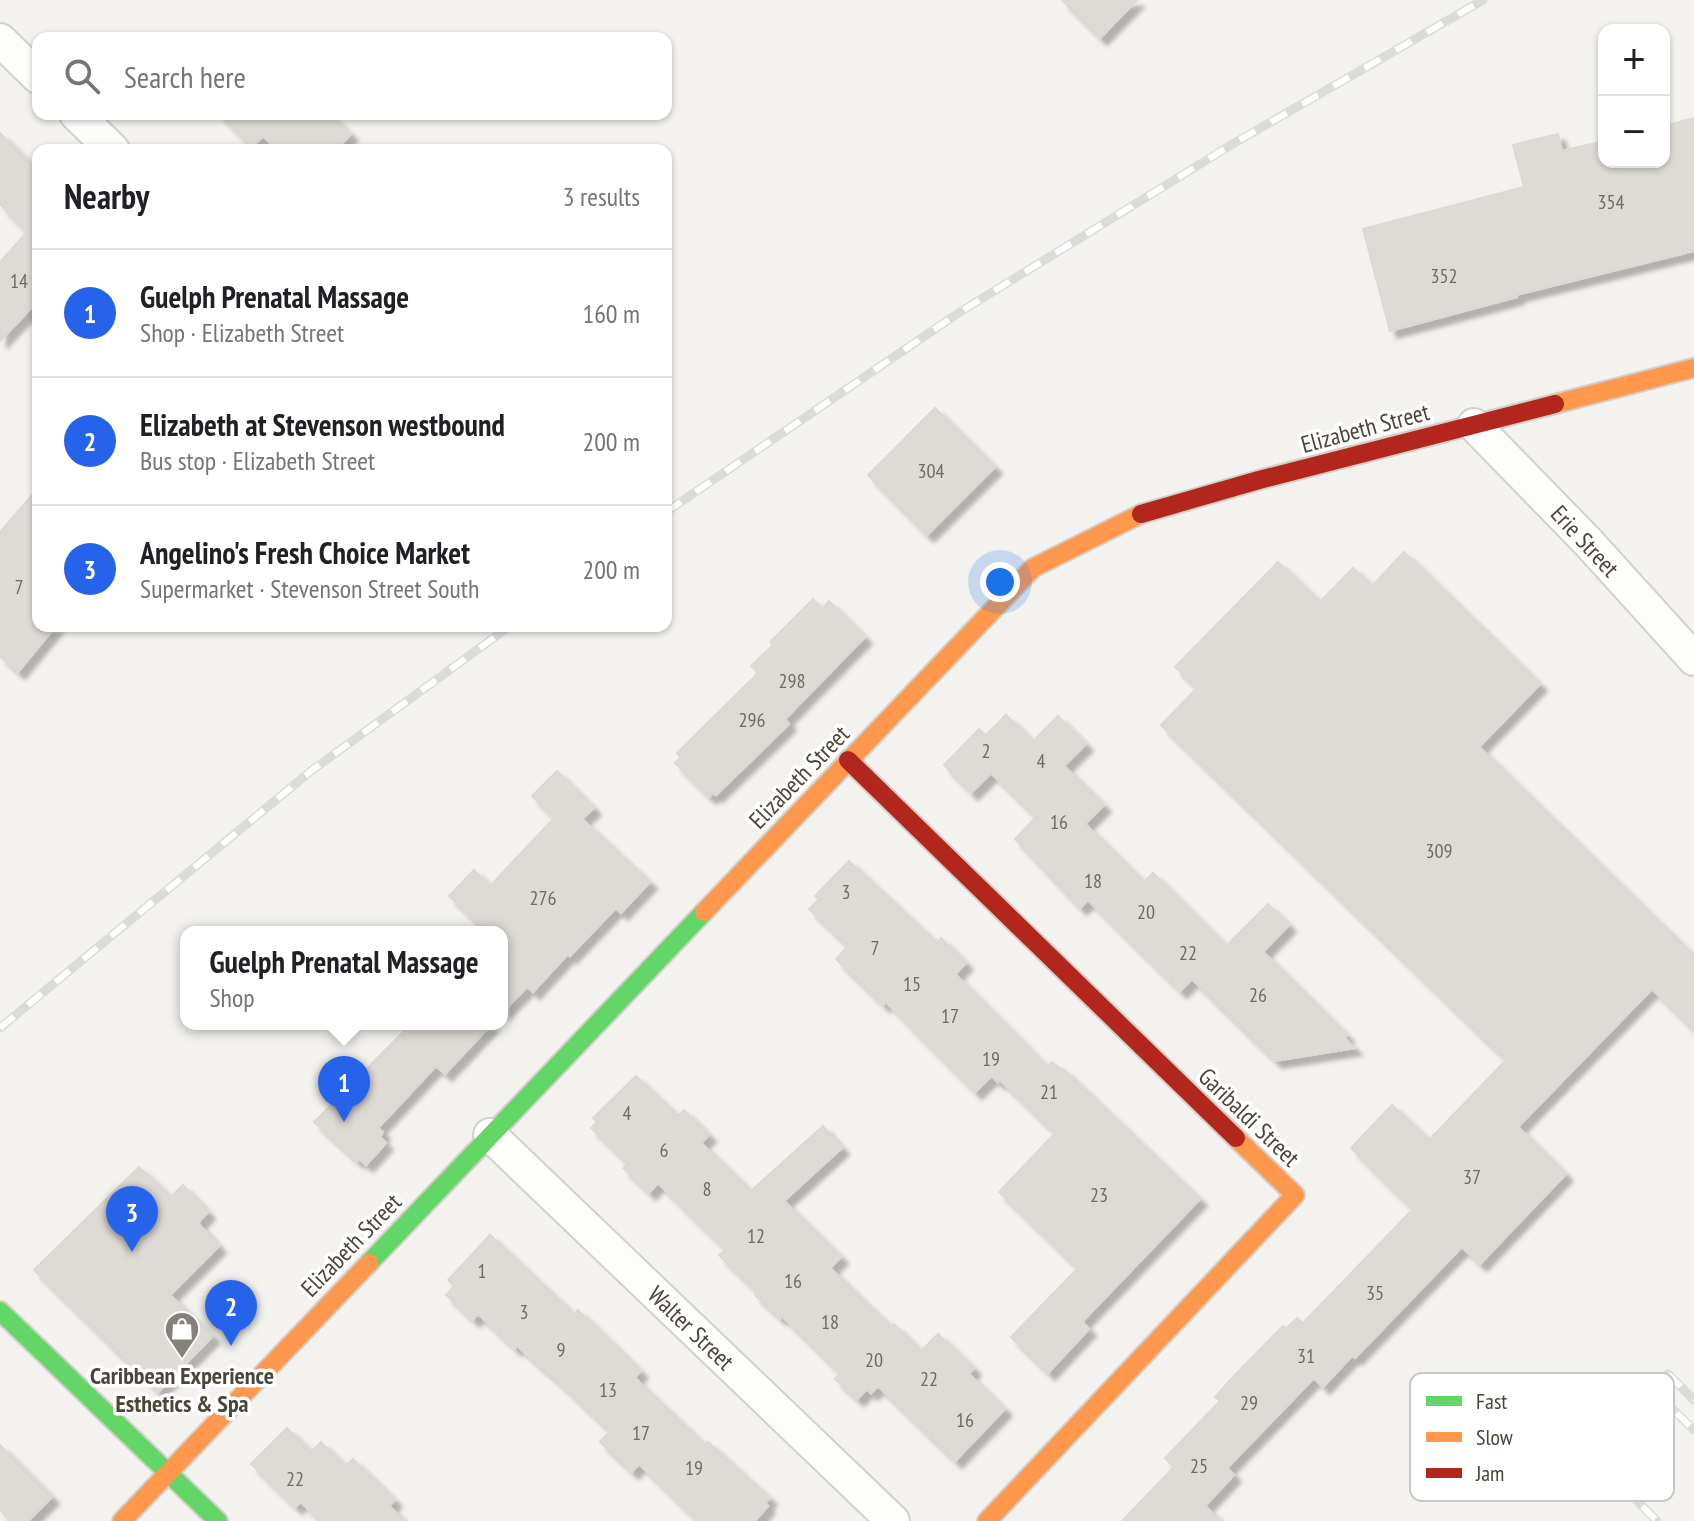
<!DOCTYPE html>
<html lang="en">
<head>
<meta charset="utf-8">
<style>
	:root { --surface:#fff; --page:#f6f6f6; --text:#202124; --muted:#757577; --line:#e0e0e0; --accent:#2563eb }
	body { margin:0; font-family:"PT Sans Narrow",sans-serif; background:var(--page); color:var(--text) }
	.controls { position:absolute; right:24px; top:24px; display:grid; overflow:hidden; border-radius:16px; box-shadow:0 2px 6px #0004 }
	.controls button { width:72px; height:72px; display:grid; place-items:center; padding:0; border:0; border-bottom:2px solid var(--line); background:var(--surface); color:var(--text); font:40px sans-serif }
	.you { position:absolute; left:1000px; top:582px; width:28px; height:28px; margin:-20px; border:6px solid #fff; border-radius:50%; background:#1a73e8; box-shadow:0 0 0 12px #1a73e833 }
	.badge { display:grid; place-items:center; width:52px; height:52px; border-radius:50%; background:var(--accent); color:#fff; font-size:26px; font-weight:700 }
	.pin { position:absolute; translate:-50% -66px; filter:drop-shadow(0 2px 4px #0008) }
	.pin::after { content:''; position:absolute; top:42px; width:28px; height:24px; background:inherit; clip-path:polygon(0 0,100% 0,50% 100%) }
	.popup { position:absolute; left:180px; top:926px; width:328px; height:104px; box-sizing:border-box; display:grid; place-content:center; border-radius:16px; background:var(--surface); filter:drop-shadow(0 2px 6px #0005); font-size:26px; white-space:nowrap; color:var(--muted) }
	.popup b { font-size:30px; color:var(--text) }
	.popup::after { content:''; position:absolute; left:50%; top:100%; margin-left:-16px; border:16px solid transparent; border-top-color:var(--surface) }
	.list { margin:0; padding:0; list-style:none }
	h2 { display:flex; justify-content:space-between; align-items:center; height:104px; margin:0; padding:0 32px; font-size:34px }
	h2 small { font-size:26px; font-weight:400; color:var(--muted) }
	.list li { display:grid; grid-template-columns:52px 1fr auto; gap:24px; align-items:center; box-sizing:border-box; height:128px; padding:0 32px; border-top:2px solid var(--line) }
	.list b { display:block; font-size:30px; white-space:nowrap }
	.list p { margin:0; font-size:26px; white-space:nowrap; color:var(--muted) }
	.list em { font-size:26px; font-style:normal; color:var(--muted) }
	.icon { flex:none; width:44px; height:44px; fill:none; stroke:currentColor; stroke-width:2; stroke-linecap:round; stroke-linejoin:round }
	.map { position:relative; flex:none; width:1694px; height:1521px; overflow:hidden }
	.search { position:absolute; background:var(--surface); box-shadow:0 2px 6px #0004; left:32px; top:32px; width:640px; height:88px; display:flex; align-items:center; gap:20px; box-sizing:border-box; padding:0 28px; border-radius:16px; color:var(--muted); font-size:30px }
	.panel { position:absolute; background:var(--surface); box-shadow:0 2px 6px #0004; left:32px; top:144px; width:640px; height:488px; border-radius:16px }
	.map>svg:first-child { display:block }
	.building { fill:#dedbd6; stroke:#dcd9d4; stroke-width:2; filter:url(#shadow) }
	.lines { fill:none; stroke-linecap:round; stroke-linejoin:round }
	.street-casing { stroke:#d2d0cb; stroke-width:36 }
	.fast-casing { stroke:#d3cfc5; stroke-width:22 }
	.slow-casing { stroke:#d3cfc5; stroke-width:22 }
	.jam-casing { stroke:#d3cfc5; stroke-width:22 }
	.street { stroke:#fdfdfc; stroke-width:32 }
	.fast { stroke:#63d668; stroke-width:18 }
	.slow { stroke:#ff974d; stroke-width:18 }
	.jam { stroke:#b3261e; stroke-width:18 }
	.rail-casing { stroke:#dbdbda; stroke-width:9 }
	.rail { stroke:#fff; stroke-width:6; stroke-dasharray:18; stroke-linecap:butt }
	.labels { text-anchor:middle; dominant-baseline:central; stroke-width:7; stroke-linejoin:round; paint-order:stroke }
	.number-label { font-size:20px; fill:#706a61 }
	.street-label { font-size:24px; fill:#4b4439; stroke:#fff }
	.poi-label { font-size:24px; font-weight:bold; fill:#4b4439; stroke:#fff }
	.key { fill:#fff; stroke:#c9c7c4; stroke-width:2 }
	.key-label { font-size:22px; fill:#4b4439 }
</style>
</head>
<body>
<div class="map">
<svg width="1694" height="1521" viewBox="0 0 1694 1521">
	<defs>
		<filter id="shadow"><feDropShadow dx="7" dy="7" stdDeviation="2" flood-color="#0004"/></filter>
	</defs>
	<rect width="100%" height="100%" fill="#f4f2ee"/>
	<g class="building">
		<polygon points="1062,0 1137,0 1100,38"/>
		<polygon points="219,114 330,114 351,134 336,150 278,150 263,136 252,147"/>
		<polygon points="1694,118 1694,251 1516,295 1517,297 1390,331 1363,229 1524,187 1513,145 1558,134 1562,151 1604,141 1604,162 1664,162 1664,126"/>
		<polygon points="0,133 38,171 38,301 0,341 0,262 27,232 0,204"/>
		<polygon points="935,408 995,467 927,535 868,475"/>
		<polygon points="38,488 38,626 56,626 18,672 0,656 0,532"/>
		<polygon points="1404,552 1540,684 1479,747 1694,956 1694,1030 1652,989 1518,1127 1566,1174 1480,1264 1462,1247 1355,1358 1352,1356 1323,1387 1314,1378 1227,1468 1234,1475 1205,1506 1221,1521 1122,1521 1174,1467 1165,1458 1220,1401 1215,1397 1232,1378 1283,1326 1286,1329 1297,1318 1303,1323 1413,1209 1351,1148 1392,1105 1429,1140 1506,1060 1161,725 1197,688 1175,667 1278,562 1320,602 1353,568 1372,586"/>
		<polygon points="813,599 822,609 829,601 865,637 785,719 789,724 716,795 714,793 709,797 675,763 681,757 677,753 758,673 751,666 773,645 770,642"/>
		<polygon points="1006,715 1033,741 1058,716 1086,744 1064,766 1104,805 1085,824 1144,882 1153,873 1226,946 1268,904 1289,925 1263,952 1347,1035 1344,1038 1355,1048 1275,1061 1192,979 1180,991 1088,900 1080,908 1015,839 1036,817 991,773 971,793 944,765 979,729 986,735"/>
		<polygon points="557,771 594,808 582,819 650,882 621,913 616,908 570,956 568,954 533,992 527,987 502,1013 502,932 487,932 449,896 474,870 490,886 554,818 532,796"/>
		<polygon points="849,861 937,943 941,938 966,963 955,974 1047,1067 1052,1062 1062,1070 1063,1069 1200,1199 1082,1322 1089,1329 1048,1373 1011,1337 1078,1268 999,1192 1055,1133 1000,1080 998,1082 992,1076 975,1092 886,1002 883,1005 836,959 848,946 809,909 819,899 815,896"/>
		<polygon points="411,1024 492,1024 445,1074 436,1066 378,1128 383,1132 380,1137 386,1143 366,1165 359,1159 357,1161 314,1122"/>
		<polygon points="636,1076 678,1116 684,1110 709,1135 701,1143 751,1191 823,1126 842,1148 784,1201 841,1257 830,1268 891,1327 894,1324 921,1351 938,1334 974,1368 969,1374 1005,1409 955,1461 878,1386 871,1393 867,1389 857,1399 835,1379 840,1373 782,1316 780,1318 755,1295 757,1292 719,1255 725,1250 721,1245 658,1183 649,1193 623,1168 628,1163 591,1128 597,1122 593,1118"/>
		<polygon points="139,1167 171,1197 183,1185 208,1212 198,1223 219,1246 170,1295 213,1336 158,1392 34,1270"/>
		<polygon points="490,1235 574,1314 578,1310 605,1336 641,1371 635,1377 640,1383 705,1445 708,1442 770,1498 765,1503 768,1506 755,1521 698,1521 639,1464 632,1472 600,1442 610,1431 558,1382 517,1346 515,1349 478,1314 473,1320 446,1295 454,1286 448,1280"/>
		<polygon points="287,1428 311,1452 321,1442 345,1466 353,1459 395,1500 389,1506 405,1521 320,1521 301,1502 295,1507 251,1464"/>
		<polygon points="0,1445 52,1497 28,1521 11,1521 0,1510"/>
	</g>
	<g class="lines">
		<defs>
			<g id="street">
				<polyline points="0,40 38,77"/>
				<polyline points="76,114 113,150"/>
				<polyline points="1474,425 1588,542 1694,659"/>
				<polyline points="490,1135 893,1521"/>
			</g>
			<g id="fast">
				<polyline points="369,1263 704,912"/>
				<polyline points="0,1311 218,1521"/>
			</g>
			<g id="slow">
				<polyline points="1555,404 1694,368"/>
				<polyline points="704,912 1033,568 1141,514"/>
				<polyline points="122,1521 369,1263"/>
				<polyline points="987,1521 1295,1195 1236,1138"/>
			</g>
			<g id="jam">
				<polyline points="1141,514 1259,480 1555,404"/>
				<polyline points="848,760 1236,1138"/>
			</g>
		</defs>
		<use href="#street" class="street-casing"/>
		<use href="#fast" class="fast-casing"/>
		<use href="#slow" class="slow-casing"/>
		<use href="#jam" class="jam-casing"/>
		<use href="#street" class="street"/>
		<use href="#fast" class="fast"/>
		<use href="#slow" class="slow"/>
		<use href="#jam" class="jam"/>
		<defs>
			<g id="rail">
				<polyline points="666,512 960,312 1231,145 1483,0"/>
				<polyline points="0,1028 311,771 510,626"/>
				<polyline points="1668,1374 1694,1400"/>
				<polyline points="1651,1388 1694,1430"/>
				<polyline points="1592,1455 1657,1521"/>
			</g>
		</defs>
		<use href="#rail" class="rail-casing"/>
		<use href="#rail" class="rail"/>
	</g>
	<defs>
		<symbol id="shop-pin" viewBox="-11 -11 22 30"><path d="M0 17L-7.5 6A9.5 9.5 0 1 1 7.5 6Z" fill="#868178" stroke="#fff"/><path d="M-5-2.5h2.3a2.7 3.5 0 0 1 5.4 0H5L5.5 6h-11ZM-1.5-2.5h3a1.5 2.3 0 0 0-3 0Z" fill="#fff"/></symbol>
	</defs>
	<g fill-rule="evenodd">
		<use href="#shop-pin" x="162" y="1309" width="40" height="54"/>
	</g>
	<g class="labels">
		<g class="number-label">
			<text x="1611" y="202">354</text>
			<text x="1444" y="276">352</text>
			<text x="19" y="281">14</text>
			<text x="931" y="471">304</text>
			<text x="19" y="587">7</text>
			<text x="792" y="681">298</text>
			<text x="752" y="720">296</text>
			<text x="986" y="751">2</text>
			<text x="1041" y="761">4</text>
			<text x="1059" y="822">16</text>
			<text x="1439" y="851">309</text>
			<text x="1093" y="881">18</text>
			<text x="846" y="892">3</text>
			<text x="543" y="898">276</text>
			<text x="1146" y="912">20</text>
			<text x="875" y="948">7</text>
			<text x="1188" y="953">22</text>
			<text x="912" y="984">15</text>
			<text x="1258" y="995">26</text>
			<text x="950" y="1016">17</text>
			<text x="991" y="1059">19</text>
			<text x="1049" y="1092">21</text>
			<text x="627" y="1113">4</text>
			<text x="664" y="1150">6</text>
			<text x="1472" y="1177">37</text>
			<text x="707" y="1189">8</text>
			<text x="1099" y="1195">23</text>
			<text x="756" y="1236">12</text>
			<text x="482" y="1271">1</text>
			<text x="793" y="1281">16</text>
			<text x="1375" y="1293">35</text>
			<text x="524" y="1312">3</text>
			<text x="830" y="1322">18</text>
			<text x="561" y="1350">9</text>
			<text x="1306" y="1356">31</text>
			<text x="874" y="1360">20</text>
			<text x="929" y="1379">22</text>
			<text x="608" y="1390">13</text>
			<text x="1249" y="1403">29</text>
			<text x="965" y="1420">16</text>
			<text x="641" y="1433">17</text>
			<text x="1199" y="1466">25</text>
			<text x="694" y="1468">19</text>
			<text x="295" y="1479">22</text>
		</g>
		<g class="street-label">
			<text transform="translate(1365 428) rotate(-15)">Elizabeth Street</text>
			<text transform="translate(1585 541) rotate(47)">Erie Street</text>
			<text transform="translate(799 777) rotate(-46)">Elizabeth Street</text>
			<text transform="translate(1249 1117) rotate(44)">Garibaldi Street</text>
			<text transform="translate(351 1245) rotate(-46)">Elizabeth Street</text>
			<text transform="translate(691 1328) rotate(44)">Walter Street</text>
		</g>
		<g class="poi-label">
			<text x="182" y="1375">Caribbean Experience<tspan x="182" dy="28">Esthetics &amp; Spa</tspan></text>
		</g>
	</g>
	<rect x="1410" y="1373" width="264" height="128" rx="12" class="key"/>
	<rect x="1426" y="1396" width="36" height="10" fill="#63d668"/>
	<rect x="1426" y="1432" width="36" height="10" fill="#ff974d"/>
	<rect x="1426" y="1468" width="36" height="10" fill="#b3261e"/>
	<g class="key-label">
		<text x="1476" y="1409">Fast</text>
		<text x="1476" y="1445">Slow</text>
		<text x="1476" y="1481">Jam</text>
	</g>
</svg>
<div class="controls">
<button>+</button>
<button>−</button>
</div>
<div class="you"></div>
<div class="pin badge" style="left:344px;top:1122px">1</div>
<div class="popup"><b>Guelph Prenatal Massage</b>Shop</div>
<div class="pin badge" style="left:231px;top:1346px">2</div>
<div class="pin badge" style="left:132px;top:1252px">3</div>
<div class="search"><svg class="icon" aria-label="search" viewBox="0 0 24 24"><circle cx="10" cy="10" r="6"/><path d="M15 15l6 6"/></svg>Search here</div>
<section class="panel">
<h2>Nearby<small>3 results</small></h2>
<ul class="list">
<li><span class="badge">1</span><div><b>Guelph Prenatal Massage</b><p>Shop · Elizabeth Street</p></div><em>160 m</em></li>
<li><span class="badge">2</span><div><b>Elizabeth at Stevenson westbound</b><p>Bus stop · Elizabeth Street</p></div><em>200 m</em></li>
<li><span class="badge">3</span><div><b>Angelino's Fresh Choice Market</b><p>Supermarket · Stevenson Street South</p></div><em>200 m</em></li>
</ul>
</section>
</div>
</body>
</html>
